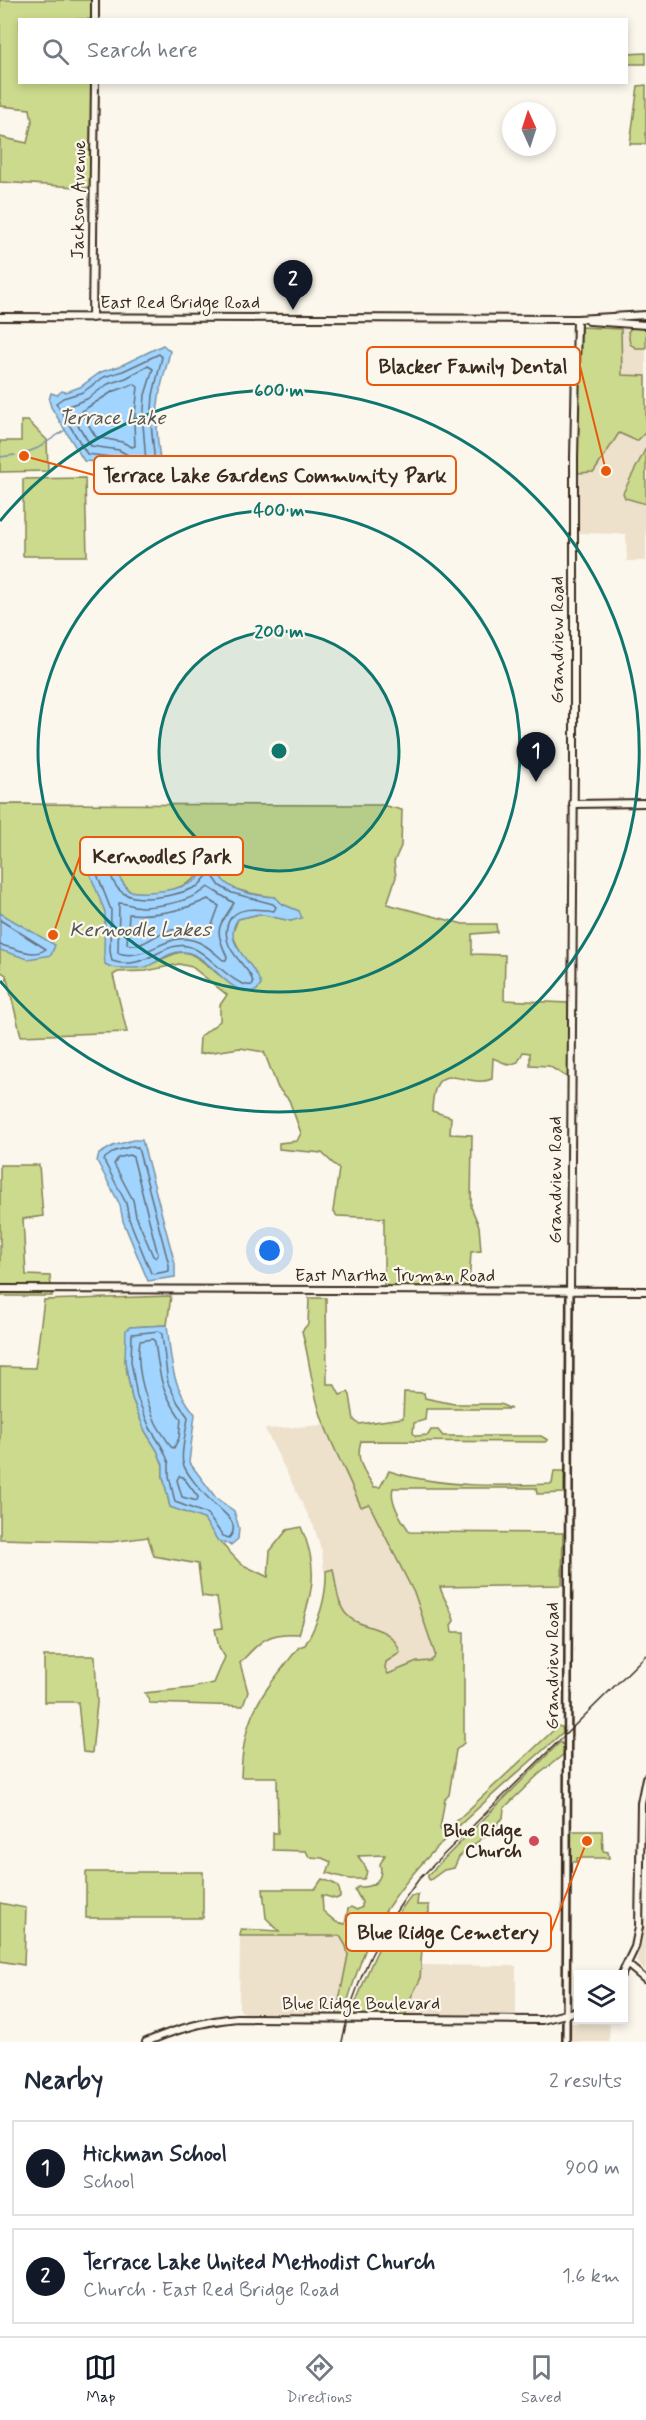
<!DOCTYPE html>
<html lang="en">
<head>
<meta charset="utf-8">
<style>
	:root { --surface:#fff; --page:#f6f6f7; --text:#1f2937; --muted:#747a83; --line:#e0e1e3; --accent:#111827 }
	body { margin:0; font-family:Mynerve,sans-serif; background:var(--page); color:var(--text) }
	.controls { position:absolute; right:18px; bottom:18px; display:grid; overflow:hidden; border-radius:0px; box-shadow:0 3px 9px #0003 }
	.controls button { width:54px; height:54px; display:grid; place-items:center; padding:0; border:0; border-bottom:2px solid var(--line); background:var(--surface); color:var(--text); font:30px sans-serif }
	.compass { position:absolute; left:502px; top:102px; width:54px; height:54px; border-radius:50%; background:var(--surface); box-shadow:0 3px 9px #0003; rotate:357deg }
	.you { position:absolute; left:270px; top:1251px; width:21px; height:21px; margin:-15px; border:4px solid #fff; border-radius:50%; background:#1a73e8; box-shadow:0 0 0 9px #1a73e833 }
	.badge { display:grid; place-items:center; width:39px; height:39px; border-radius:50%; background:var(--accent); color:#fff; font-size:20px; font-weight:700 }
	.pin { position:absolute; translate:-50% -50px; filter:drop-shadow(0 2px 3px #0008) }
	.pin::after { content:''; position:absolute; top:32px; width:21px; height:18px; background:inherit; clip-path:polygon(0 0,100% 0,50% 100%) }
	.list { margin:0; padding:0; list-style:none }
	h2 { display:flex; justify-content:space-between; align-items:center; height:78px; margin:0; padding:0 24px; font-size:26px }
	h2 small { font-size:20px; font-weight:400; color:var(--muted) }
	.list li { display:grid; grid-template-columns:39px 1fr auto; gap:18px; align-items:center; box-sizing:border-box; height:96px; margin:0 12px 12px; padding:0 12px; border:2px solid var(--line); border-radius:0px }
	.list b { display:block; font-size:22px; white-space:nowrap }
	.list p { margin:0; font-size:20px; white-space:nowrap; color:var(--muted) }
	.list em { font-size:20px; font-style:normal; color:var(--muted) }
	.icon { flex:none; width:33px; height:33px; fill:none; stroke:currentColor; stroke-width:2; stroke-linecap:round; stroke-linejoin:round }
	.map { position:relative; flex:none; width:646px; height:2042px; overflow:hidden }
	.search { position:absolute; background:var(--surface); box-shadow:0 3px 9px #0003; left:18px; right:18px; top:18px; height:66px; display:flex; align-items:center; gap:15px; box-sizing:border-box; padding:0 21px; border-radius:0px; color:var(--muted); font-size:22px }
	.sheet { height:294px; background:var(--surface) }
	nav { display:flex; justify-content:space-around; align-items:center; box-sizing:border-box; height:84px; border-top:2px solid var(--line); background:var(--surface); font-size:16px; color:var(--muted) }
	nav a { display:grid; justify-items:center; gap:3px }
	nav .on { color:var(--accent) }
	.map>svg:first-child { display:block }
	.built { fill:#ede1cc }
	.green { fill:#ccda8d; stroke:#848256; stroke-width:1.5; fill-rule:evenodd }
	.water { fill:#a1d5ff; stroke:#7891a5; stroke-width:1.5 }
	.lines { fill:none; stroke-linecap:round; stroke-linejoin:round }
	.shore { stroke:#646e78; stroke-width:1.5 }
	.stream { stroke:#7891a5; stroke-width:1.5 }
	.tertiary-casing { stroke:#3b2a1e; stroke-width:10 }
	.secondary-casing { stroke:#3b2a1e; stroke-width:10 }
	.tertiary { stroke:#fbf7ec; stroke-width:5 }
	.secondary { stroke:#fbf7ec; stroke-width:6 }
	.rail { stroke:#3b2a1e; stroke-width:1.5 }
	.ring { fill:none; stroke:#0f766e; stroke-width:3 }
	.poi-dot { fill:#d1495b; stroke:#fbf7ec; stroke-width:2 }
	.labels { text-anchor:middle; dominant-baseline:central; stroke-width:4.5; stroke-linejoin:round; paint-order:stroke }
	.street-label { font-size:18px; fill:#3b2a1e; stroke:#fbf7ec }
	.poi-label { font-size:18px; font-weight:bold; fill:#3b2a1e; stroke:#fbf7ec; text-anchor:end }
	.water-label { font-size:20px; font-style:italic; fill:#545556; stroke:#fbf7ec }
	.centre { fill:#0f766e; stroke:#fbf7ec; stroke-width:3 }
	.ring-label { font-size:18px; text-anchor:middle; font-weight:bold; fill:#0f766e; stroke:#fbf7ec; stroke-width:4.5; stroke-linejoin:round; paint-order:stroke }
	.leader { fill:none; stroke:#e8590c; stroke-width:2 }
	.callout-dot { fill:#e8590c; stroke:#fbf7ec; stroke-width:2 }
	.callout { fill:#fbf7ec; stroke:#e8590c; stroke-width:2 }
	.callout-label { font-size:20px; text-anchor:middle; font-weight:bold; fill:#3b2a1e }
</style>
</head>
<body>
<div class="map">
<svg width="646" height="2042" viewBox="0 0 646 2042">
	<rect width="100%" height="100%" fill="#fbf7ec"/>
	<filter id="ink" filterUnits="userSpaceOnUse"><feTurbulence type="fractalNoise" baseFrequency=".0167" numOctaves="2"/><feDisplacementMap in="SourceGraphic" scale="12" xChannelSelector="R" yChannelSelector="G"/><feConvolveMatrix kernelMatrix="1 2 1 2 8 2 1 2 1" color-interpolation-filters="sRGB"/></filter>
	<g filter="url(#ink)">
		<g class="built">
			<polygon points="621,329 646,329 646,376 622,376"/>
			<polygon points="646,432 646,561 627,561 626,534 576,533 577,473 595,471 619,433 637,441"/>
			<polygon points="325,1425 361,1506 369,1503 415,1595 435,1653 434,1658 430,1661 417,1662 388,1674 385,1668 386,1662 400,1653 369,1625 357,1624 345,1614 342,1608 333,1569 324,1571 322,1552 314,1527 265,1429"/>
			<polygon points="644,1916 646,1916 646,1972 636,1961 643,1939"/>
			<polygon points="240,1936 340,1936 346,1946 348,1955 336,2016 247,2014 241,2011 239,2007"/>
			<polygon points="421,1965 516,1966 516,2014 406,2014 408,2003 420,1980"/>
			<polygon points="570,2023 610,2024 609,2042 570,2042"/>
		</g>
		<g class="green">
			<polygon points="0,0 91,0 91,19 20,20 20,82 91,83 91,188 0,182 0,137 27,143 32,121 30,109 0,106"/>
			<polygon points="646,53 646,64 627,64 627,54"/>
			<polygon points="646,85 646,144 630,144 638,86"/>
			<polygon points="581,327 621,329 622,375 646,376 646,432 637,441 619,433 594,472 577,473"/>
			<polygon points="632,327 646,328 646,348 636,348 630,344 628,332"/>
			<polygon points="21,421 28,421 47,440 48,471 0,472 0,441 21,441"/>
			<polygon points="646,448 646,504 625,498 623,493"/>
			<polygon points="85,478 87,556 23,556 23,479"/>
			<path d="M0,804L382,805L402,810L401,846L394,862L396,877L387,904L463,924H496L497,932L472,934V954L505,955L504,1000L568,1003V1078L549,1066L530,1065V1053L523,1052L518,1062L509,1065L493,1058L492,1079C464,1090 434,1052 432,1111L451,1117L450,1134L472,1135L471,1207L479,1226L481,1251L471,1252L469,1287H384V1218L337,1216L333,1211L339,1169L322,1153L279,1149V1143L297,1141L301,1133L289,1100L278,1088L264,1052L240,1048L199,1054L200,1037L220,1021V1005L227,995L192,967L179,964L146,971L118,972L113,975L127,1032L21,1036L6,975L0,971ZM115,843V872L129,891C153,896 187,891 203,870L219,872C221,875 221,879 223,882C232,891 263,896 275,897L282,904L299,911L291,921L259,914L238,919L232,934L242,956L252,968L219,975C182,944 187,948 145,967L105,912L102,900Z"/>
			<polygon points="0,1165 39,1165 43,1216 23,1219 26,1275 50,1276 52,1296 0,1296"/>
			<path d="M171,1296L167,1325L130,1327L125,1361L132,1398L145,1431L157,1450L163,1465V1476L170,1507L204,1519L219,1541L241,1564L268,1577L270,1551L287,1530L301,1527C320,1570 312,1591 299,1634C267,1632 260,1641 240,1663L248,1692L243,1706L150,1703L145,1693L191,1688L214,1683L225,1657L219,1647L215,1629L222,1628L217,1598L202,1596L198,1564L154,1556L148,1537L111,1542L0,1539V1367L35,1368L44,1300Z"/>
			<path d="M309,1298H326L327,1384H334L340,1395L348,1392L350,1395L354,1420L359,1424L403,1418L404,1392L424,1393L425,1398L454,1404H500L511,1409H426L425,1420L414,1423L413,1433L416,1436L428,1435L431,1430H438L443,1436H541L548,1440L545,1442L361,1441C355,1460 364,1471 374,1487H380L389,1471C441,1488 499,1486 552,1484L554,1471H564V1493L537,1494L536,1488H393C389,1502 402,1521 410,1532L563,1533L562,1585L440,1587C443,1599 453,1611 454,1621L451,1625L452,1632H464V1743L456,1750L449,1795L445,1799L440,1829L443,1831L451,1826L558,1726L562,1727L563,1732C500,1791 407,1859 370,1939C359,1963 351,1990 343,2016H336L348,1955L346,1946L340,1936H240L241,1929L279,1931L266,1918L263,1889H315L322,1879C333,1883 341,1884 340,1897L336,1899L322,1895L323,1911L336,1922L345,1924L348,1909L351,1907L357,1910L362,1907V1902L355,1890L358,1887C373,1888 384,1880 380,1864L385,1855L358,1856C363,1864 371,1869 364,1879H349L327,1873L331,1862L322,1858L309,1857L306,1851L273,1850V1833H278L277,1777H241C243,1712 261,1696 299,1647L305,1645C318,1623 327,1597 326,1571L333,1569C336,1582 337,1604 346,1614C360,1631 393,1623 400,1653L386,1662L385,1668L388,1674L417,1662L430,1661L434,1658L435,1654L415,1595L369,1504L361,1507C349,1478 334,1450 323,1421C312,1392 310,1361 302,1331L308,1324Z"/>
			<polygon points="44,1656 95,1656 97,1703 92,1753 83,1752 78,1702 44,1702"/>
			<polygon points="560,1742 564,1745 564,1754 538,1775 504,1808 503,1818 498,1822 497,1826 459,1857 454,1868 444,1870 430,1880 428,1878 428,1875"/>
			<polygon points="571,1831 602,1831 603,1851 608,1852 609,1858 577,1858 577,1862 571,1862"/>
			<rect x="86" y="1872" width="117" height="46"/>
			<path d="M418,1895L417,1905H429V1913L424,1916L420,1980L408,2003L406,2014L351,2016C366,1974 383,1931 411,1896Z"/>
			<polygon points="0,1903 26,1908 24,1965 0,1961"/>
		</g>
		<g class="water">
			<path d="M163,345L170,351C167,367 161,382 159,397C154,429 159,462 167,492L116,463L84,461L51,407L49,400L51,393L57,395L62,391L66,392L80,387L101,372L120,366Z"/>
			<path d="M110,842L116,843C120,867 110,869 129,891C146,894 181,891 196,880C201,875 204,870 210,866H215C218,871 221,879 225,882C236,893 260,896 275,897L282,904L299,911L302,918L291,921L259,914L238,919C220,944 256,962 261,985L256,991C228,998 211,955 185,952C170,950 159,962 146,967C141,968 133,968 128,968C119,968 113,969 105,964L104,951L105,912L90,874L104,846Z"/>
			<polygon points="0,913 55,945 51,955 28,959 0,950"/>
			<polygon points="133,1140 142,1140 175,1264 175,1277 148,1281 123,1221 120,1205 97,1161 99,1154 113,1146"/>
			<path d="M167,1325C172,1363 170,1383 195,1414L189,1462L216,1498L234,1511L239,1528L238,1539L231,1545L218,1541L204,1519L170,1507L163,1476V1465L157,1450L145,1431L132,1398L125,1361L126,1330L130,1327Z"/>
		</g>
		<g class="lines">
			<g class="shore">
				<polygon points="159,354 162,357 153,395 151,423 156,475 153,478 118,458 87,454 56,403 63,398 83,392 104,377 123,371"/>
				<polygon points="148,366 153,369 145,395 143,424 146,462 142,463 119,450 91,446 68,409 69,406 87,399 108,384 126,378"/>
				<polygon points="134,384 138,387 134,423 135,446 132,447 122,442 96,437 82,414 82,411 112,392"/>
				<path d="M108,854L110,857C108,897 132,902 166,896C177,894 188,891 198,886C203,882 205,876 211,873L220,886L232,893L273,904L276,907L274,911C259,909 235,905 228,923C218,952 254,967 253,985C233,989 208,950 187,946C163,941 144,972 112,961L110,951L111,910L97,874L105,856Z"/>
				<path d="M208,887L234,903C219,928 213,926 227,957L226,960H223C217,955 211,949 204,945C169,924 151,963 118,953L119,903C126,903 135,907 143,907C163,906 193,901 208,887Z"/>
				<path d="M208,899L219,906L208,936C195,933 186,928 171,930C155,932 144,950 127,944L129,914C157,916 182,911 208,899Z"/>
				<path d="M0,920L46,949C33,959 14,947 0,945"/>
				<polygon points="133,1146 138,1148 169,1265 169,1271 154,1274 151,1273 129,1219 126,1203 104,1161 105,1158 115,1151"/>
				<polygon points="129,1155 133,1157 158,1255 156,1258 153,1256 136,1216 133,1200 114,1164 118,1158"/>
				<path d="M159,1331L162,1334L168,1383L178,1403L188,1417C187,1429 180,1453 183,1463C185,1473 204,1494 211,1501C220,1511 243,1522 229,1538L223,1536L207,1514L175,1502L169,1476V1463L162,1447L150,1428L137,1397L131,1361L132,1334Z"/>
				<path d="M153,1339L155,1342C160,1377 160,1389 181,1419L179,1438L174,1448L171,1447C166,1438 160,1431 156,1423C145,1398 135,1368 140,1341Z"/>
				<polygon points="179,1476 183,1477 198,1497 197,1501 182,1497 177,1480"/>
			</g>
			<g class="stream">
				<polyline points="22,454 38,448 65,430"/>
				<polyline points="0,457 15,455"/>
			</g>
			<defs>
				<polyline id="tertiary" points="566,2042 570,1291"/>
				<g id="secondary">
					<polyline points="95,0 95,20"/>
					<polyline points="0,317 577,319 646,315"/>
					<polyline points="92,318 95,82"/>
					<polyline points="589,321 646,325"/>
					<polyline points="573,804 646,803"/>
					<polyline points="0,1289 646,1291"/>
					<polyline points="570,1291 574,763 574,457 577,319"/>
					<polyline points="628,1965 646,1980"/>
					<polyline points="622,1974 635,1947 639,1927 641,1803 646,1778"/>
					<path d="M146,2042C176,2029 204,2021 237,2018L542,2020L578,2011"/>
				</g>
			</defs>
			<use href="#tertiary" class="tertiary-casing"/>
			<use href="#secondary" class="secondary-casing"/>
			<use href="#tertiary" class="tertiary"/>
			<use href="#secondary" class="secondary"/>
			<path class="rail" d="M342,2042C354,1980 381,1929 419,1879L646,1655"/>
		</g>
	</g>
	<circle cx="279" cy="751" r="120" fill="#0f766e" fill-opacity=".12"/>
	<g class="ring">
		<circle cx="279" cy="751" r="120"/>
		<circle cx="279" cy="751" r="241"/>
		<path d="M0 521A361 361 0 1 1 0 981"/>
	</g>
	<circle class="poi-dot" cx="534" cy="1841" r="6"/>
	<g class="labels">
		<g class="street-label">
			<text transform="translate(79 200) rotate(-89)">Jackson Avenue</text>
			<text x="180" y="303">East Red Bridge Road</text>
			<text transform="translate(558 640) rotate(-90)">Grandview Road</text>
			<text transform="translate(556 1180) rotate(-90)">Grandview Road</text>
			<text x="395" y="1276">East Martha Truman Road</text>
			<text transform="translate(553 1666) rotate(-90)">Grandview Road</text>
			<text x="361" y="2004">Blue Ridge Boulevard</text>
		</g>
		<g class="poi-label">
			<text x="522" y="1831">Blue Ridge<tspan x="522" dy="21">Church</tspan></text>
		</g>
		<g class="water-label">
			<text x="112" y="418">Terrace Lake</text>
			<text x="140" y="930">Kernoodle Lakes</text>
		</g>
	</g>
	<circle cx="279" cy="751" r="9" class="centre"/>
	<g class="ring-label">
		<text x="279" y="396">600 m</text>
		<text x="279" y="516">400 m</text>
		<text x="279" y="637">200 m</text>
	</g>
	<path class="leader" d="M606 471L580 366M24 456L94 475M53 935L80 856M587 1841L551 1932"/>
	<g class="callout-dot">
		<circle cx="606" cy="471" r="6"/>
		<circle cx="24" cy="456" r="6"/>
		<circle cx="53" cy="935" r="6"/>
		<circle cx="587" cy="1841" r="6"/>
	</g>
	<g class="callout">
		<rect x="367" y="347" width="213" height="38" rx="6"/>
		<rect x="94" y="456" width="362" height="38" rx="6"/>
		<rect x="80" y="837" width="163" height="38" rx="6"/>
		<rect x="346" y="1913" width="205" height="38" rx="6"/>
	</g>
	<g class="callout-label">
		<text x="473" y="373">Blacker Family Dental</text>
		<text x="275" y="482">Terrace Lake Gardens Community Park</text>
		<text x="162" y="863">Kernoodles Park</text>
		<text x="448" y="1939">Blue Ridge Cemetery</text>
	</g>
</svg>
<div class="controls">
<button><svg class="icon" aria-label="layers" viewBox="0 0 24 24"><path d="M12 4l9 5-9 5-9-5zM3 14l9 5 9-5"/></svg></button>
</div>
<svg class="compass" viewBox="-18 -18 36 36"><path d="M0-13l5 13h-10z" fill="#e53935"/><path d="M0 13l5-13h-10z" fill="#747a83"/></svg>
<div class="you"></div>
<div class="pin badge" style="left:536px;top:782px">1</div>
<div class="pin badge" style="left:293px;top:310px">2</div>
<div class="search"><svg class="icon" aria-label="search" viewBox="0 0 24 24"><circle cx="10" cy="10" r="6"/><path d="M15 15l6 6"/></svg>Search here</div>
</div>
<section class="sheet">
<h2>Nearby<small>2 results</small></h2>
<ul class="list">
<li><span class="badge">1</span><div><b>Hickman School</b><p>School</p></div><em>900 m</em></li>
<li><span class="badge">2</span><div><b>Terrace Lake United Methodist Church</b><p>Church · East Red Bridge Road</p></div><em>1.6 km</em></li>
</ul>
</section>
<nav>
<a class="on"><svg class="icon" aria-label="map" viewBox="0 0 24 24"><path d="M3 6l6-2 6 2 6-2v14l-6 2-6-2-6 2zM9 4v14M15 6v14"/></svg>Map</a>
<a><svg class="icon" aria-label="directions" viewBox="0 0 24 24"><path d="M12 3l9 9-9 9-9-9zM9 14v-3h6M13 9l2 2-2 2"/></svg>Directions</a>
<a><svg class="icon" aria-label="saved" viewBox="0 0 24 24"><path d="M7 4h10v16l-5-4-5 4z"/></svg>Saved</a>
</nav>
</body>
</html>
